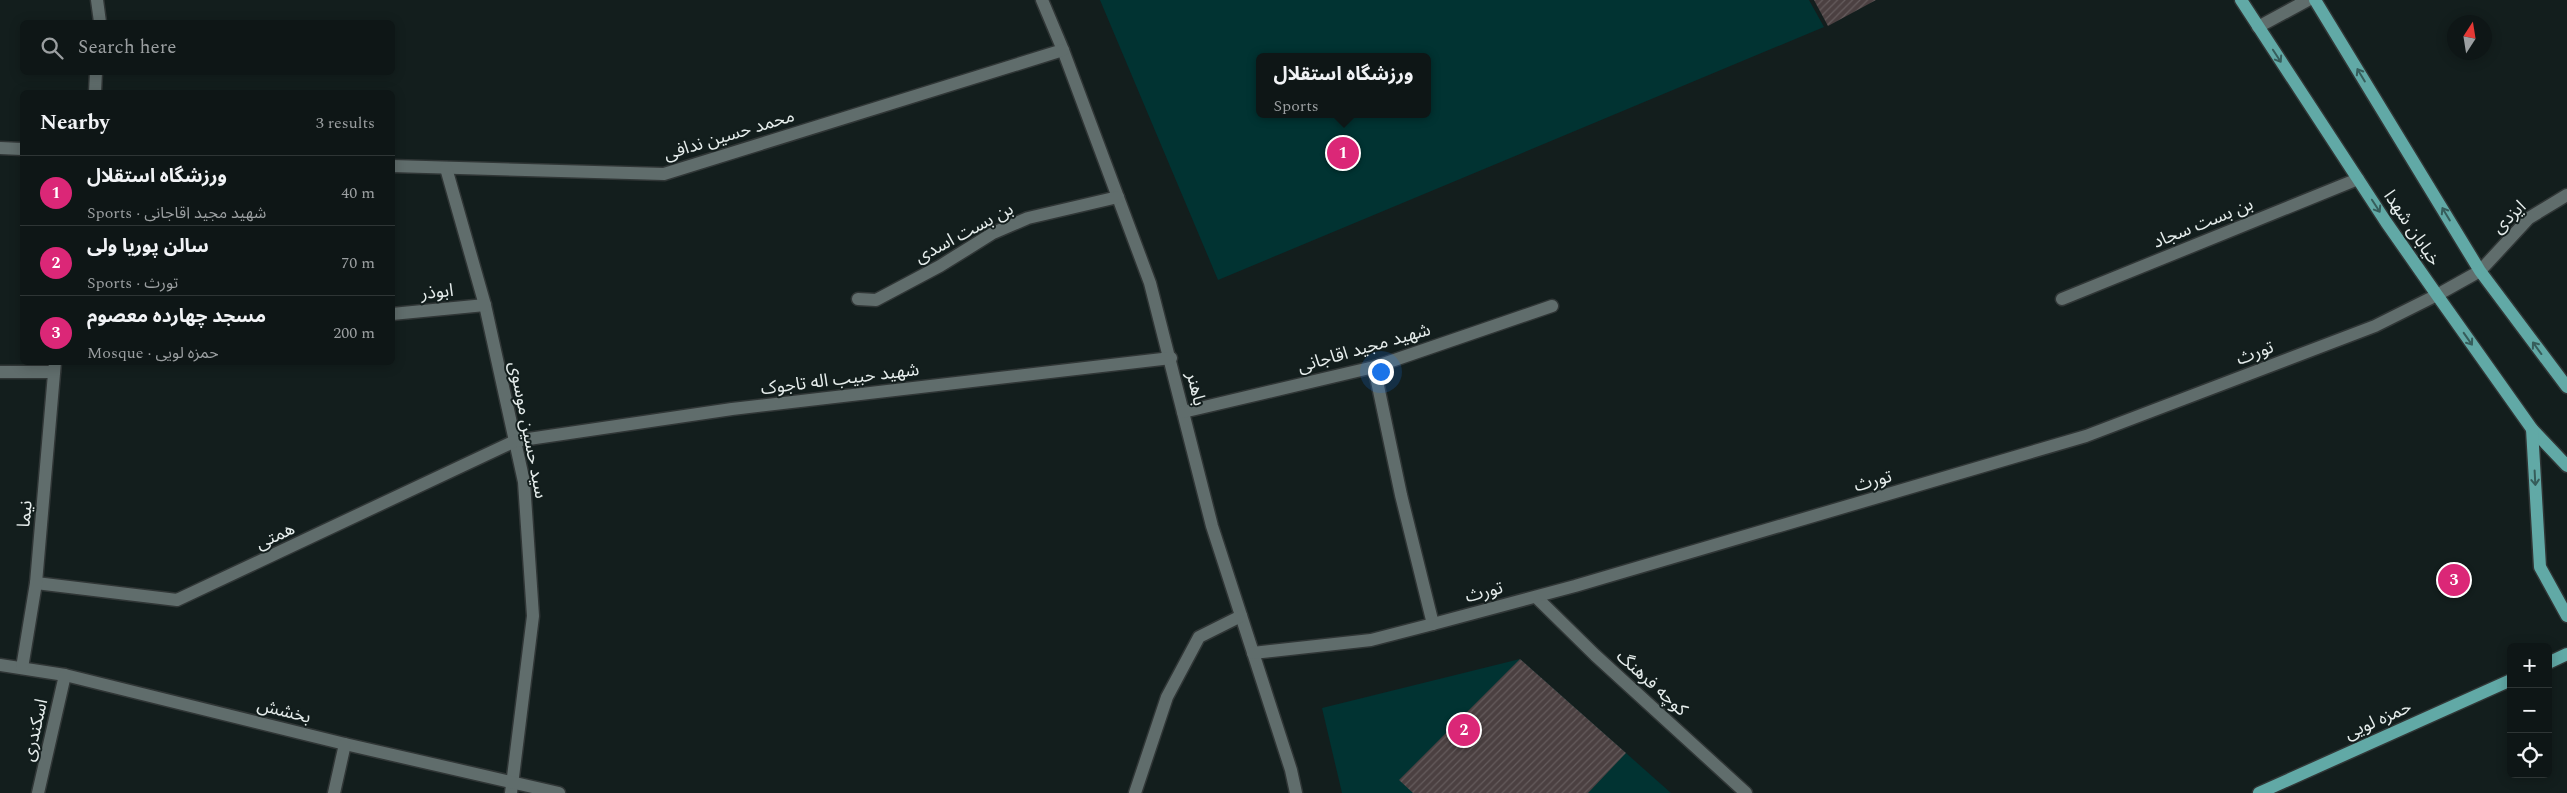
<!DOCTYPE html>
<html lang="en">
<head>
<meta charset="utf-8">
<style>
	:root { --surface:#0e1616; --page:#171f1f; --text:#f1f3f6; --muted:#9b9fa1; --line:#2e3535; --accent:#db2777 }
	body { margin:0; font-family:Spectral,"Noto Sans Arabic",serif; background:var(--page); color:var(--text) }
	.controls { position:absolute; right:15px; bottom:15px; display:grid; overflow:hidden; border-radius:8px; box-shadow:0 2px 12px #0003 }
	.controls button { width:45px; height:45px; display:grid; place-items:center; padding:0; border:0; border-bottom:1px solid var(--line); background:var(--surface); color:var(--text); font:25px sans-serif }
	.compass { position:absolute; left:2447px; top:15px; width:45px; height:45px; border-radius:50%; background:var(--surface); box-shadow:0 2px 12px #0003; rotate:12deg }
	.you { position:absolute; left:1380px; top:371px; width:18px; height:18px; margin:-12px; border:4px solid #fff; border-radius:50%; background:#1a73e8; box-shadow:0 0 0 8px #1a73e833 }
	.badge { display:grid; place-items:center; width:32px; height:32px; border-radius:50%; background:var(--accent); color:#fff; font-size:16px; font-weight:700 }
	.pin { position:absolute; translate:-50% -50%; border:2px solid #fff; box-shadow:0 1px 5px #0006 }
	.popup { position:absolute; left:1256px; top:53px; width:175px; height:65px; box-sizing:border-box; display:grid; place-content:center; border-radius:8px; background:var(--surface); filter:drop-shadow(0 1px 4px #0005); font-size:16px; white-space:nowrap; color:var(--muted) }
	.popup b { font-size:19px; color:var(--text) }
	.popup::after { content:''; position:absolute; left:50%; top:100%; margin-left:-10px; border:10px solid transparent; border-top-color:var(--surface) }
	.list { margin:0; padding:0; list-style:none }
	h2 { display:flex; justify-content:space-between; align-items:center; height:65px; margin:0; padding:0 20px; font-size:21px }
	h2 small { font-size:16px; font-weight:400; color:var(--muted) }
	.list li { display:grid; grid-template-columns:32px 1fr auto; gap:15px; align-items:center; box-sizing:border-box; height:70px; padding:0 20px; border-top:1px solid var(--line) }
	.list b { display:block; font-size:19px; white-space:nowrap }
	.list p { margin:0; font-size:16px; white-space:nowrap; color:var(--muted) }
	.list em { font-size:16px; font-style:normal; color:var(--muted) }
	.icon { flex:none; width:28px; height:28px; fill:none; stroke:currentColor; stroke-width:2; stroke-linecap:round; stroke-linejoin:round }
	.map { position:relative; flex:none; width:2567px; height:793px; overflow:hidden }
	.search { position:absolute; background:var(--surface); box-shadow:0 2px 12px #0003; left:20px; top:20px; width:375px; height:55px; display:flex; align-items:center; gap:12px; box-sizing:border-box; padding:0 18px; border-radius:8px; color:var(--muted); font-size:19px }
	.panel { position:absolute; background:var(--surface); box-shadow:0 2px 12px #0003; left:20px; top:90px; width:375px; height:275px; border-radius:8px }
	.map>svg:first-child { display:block }
	.garden { fill:#013332; fill-rule:evenodd }
	.building { fill:url(#building-hatch) }
	.lines { fill:none; stroke-linecap:round; stroke-linejoin:round }
	.minor-casing { stroke:#303636; stroke-width:15 }
	.major-casing { stroke:#303636; stroke-width:15 }
	.minor { stroke:#606d6c; stroke-width:12 }
	.major { stroke:#61a9a6; stroke-width:12 }
	.oneway { stroke:#365d5b }
	.labels { text-anchor:middle; dominant-baseline:central; stroke-width:4; stroke-linejoin:round; paint-order:stroke }
	.street-label { font-size:18px; fill:#e6edec; stroke:#131e1d }
</style>
</head>
<body>
<div class="map">
<svg width="2567" height="793" viewBox="0 0 2567 793">
	<defs>
		<pattern id="building-hatch" width="6" height="6" patternUnits="userSpaceOnUse" patternTransform="scale(1.25)"><rect width="6" height="6" fill="#4b4041"/><path d="M-1 1l2-2M0 6l6-6M5 7l2-2" fill="none" stroke="#655c5d"/></pattern>
	</defs>
	<rect width="100%" height="100%" fill="#131e1d"/>
	<g class="garden">
		<path d="M1100,0H1809L1824,27L1218,280ZM1259,57H1427V114H1259Z"/>
		<polygon points="1520,659 1671,793 1342,793 1322,708"/>
	</g>
	<g class="building">
		<polygon points="1814,0 1876,0 1828,26"/>
		<polygon points="1520,659 1626,753 1588,793 1413,793 1399,780"/>
	</g>
	<g class="lines">
		<defs>
			<g id="minor">
				<polyline points="97,0 100,22"/>
				<polyline points="1042,0 1063,50 1150,283 1212,526 1291,770 1296,793"/>
				<polyline points="2258,27 2308,0"/>
				<polyline points="95,92 96,72"/>
				<polyline points="0,148 22,149"/>
				<polyline points="392,166 664,174 1063,50"/>
				<polyline points="446,168 485,305 524,482 533,616 511,793"/>
				<polyline points="858,299 876,300 940,266 993,233 1028,218 1118,197"/>
				<polyline points="2062,299 2358,179"/>
				<polyline points="392,314 485,305"/>
				<polyline points="1374,367 1401,495 1433,624"/>
				<polyline points="0,372 54,372"/>
				<polyline points="1183,412 1374,367 1552,306"/>
				<polyline points="36,583 177,600 515,441 732,409 1171,358"/>
				<polyline points="1536,597 1595,655 1746,793"/>
				<polyline points="1253,653 1371,640 1433,624 1575,586 2086,436 2375,326 2437,295 2480,271 2529,218 2567,195"/>
				<polyline points="0,665 65,675 345,744 559,793"/>
				<polyline points="22,668 36,583 55,362"/>
				<polyline points="38,793 65,675"/>
				<polyline points="334,793 345,744"/>
				<polyline points="1135,793 1167,697 1199,637 1241,616"/>
			</g>
			<g id="major">
				<polyline points="2241,0 2386,222 2437,295 2532,429 2567,466"/>
				<polyline points="2315,0 2480,271 2567,387"/>
				<polyline points="2532,429 2540,567 2567,616"/>
				<polyline points="2548,663 2567,654"/>
				<polyline points="2259,793 2511,680"/>
			</g>
		</defs>
		<use href="#minor" class="minor-casing"/>
		<use href="#major" class="major-casing"/>
		<use href="#minor" class="minor"/>
		<use href="#major" class="major"/>
	</g>
	<defs><path id="oneway-shaft" d="M-6 0H5M1.5-3L5.5 0L1.5 3" fill="none" stroke-width="1.6" stroke-linecap="round" stroke-linejoin="round" transform="scale(1.25)"/></defs>
	<g class="oneway">
		<use href="#oneway-shaft" transform="translate(2277 56) rotate(57)"/>
		<use href="#oneway-shaft" transform="translate(2361 75) rotate(-121)"/>
		<use href="#oneway-shaft" transform="translate(2376 206) rotate(57)"/>
		<use href="#oneway-shaft" transform="translate(2446 214) rotate(-121)"/>
		<use href="#oneway-shaft" transform="translate(2468 339) rotate(55)"/>
		<use href="#oneway-shaft" transform="translate(2537 348) rotate(-126)"/>
		<use href="#oneway-shaft" transform="translate(2535 478) rotate(87)"/>
	</g>
	<g class="labels">
		<g class="street-label">
			<text transform="translate(729 135) rotate(-17)">محمد حسین ندافی</text>
			<text transform="translate(2509 217) rotate(-43)">ایزدی</text>
			<text transform="translate(2203 223) rotate(-22)">بن بست سجاد</text>
			<text transform="translate(2412 228) rotate(56)">خیابان شهدا</text>
			<text transform="translate(964 233) rotate(-28)">بن بست اسدی</text>
			<text transform="translate(437 292) rotate(-6)">ابوذر</text>
			<text transform="translate(1364 348) rotate(-16)">شهید مجید اقاجانی</text>
			<text transform="translate(2255 353) rotate(-21)">تورث</text>
			<text transform="translate(840 379) rotate(-7)">شهید حبیب اله تاجوک</text>
			<text transform="translate(1196 389) rotate(77)">باهنر</text>
			<text transform="translate(528 430) rotate(79)">سید حسین موسوی</text>
			<text transform="translate(1873 481) rotate(-16)">تورث</text>
			<text transform="translate(25 514) rotate(-85)">نیما</text>
			<text transform="translate(275 536) rotate(-25)">همتی</text>
			<text transform="translate(1484 592) rotate(-15)">تورث</text>
			<text transform="translate(1652 683) rotate(42)">کوچه فرهنگ</text>
			<text transform="translate(284 711) rotate(14)">بخشش</text>
			<text transform="translate(2378 720) rotate(-24)">حمزه لویی</text>
			<text transform="translate(35 730) rotate(-77)">اسکندری</text>
		</g>
	</g>
</svg>
<div class="controls">
<button>+</button>
<button>−</button>
<button><svg class="icon" aria-label="locate" viewBox="0 0 24 24"><circle cx="12" cy="12" r="6"/><path d="M12 2v4M12 18v4M2 12h4M18 12h4"/></svg></button>
</div>
<svg class="compass" viewBox="-18 -18 36 36"><path d="M0-13l5 13h-10z" fill="#e53935"/><path d="M0 13l5-13h-10z" fill="#9b9fa1"/></svg>
<div class="you"></div>
<div class="pin badge" style="left:1343px;top:153px">1</div>
<div class="popup"><b>ورزشگاه استقلال</b>Sports</div>
<div class="pin badge" style="left:1464px;top:730px">2</div>
<div class="pin badge" style="left:2454px;top:580px">3</div>
<div class="search"><svg class="icon" aria-label="search" viewBox="0 0 24 24"><circle cx="10" cy="10" r="6"/><path d="M15 15l6 6"/></svg>Search here</div>
<section class="panel">
<h2>Nearby<small>3 results</small></h2>
<ul class="list">
<li><span class="badge">1</span><div><b>ورزشگاه استقلال</b><p>Sports · شهید مجید اقاجانی</p></div><em>40 m</em></li>
<li><span class="badge">2</span><div><b>سالن پوریا ولی</b><p>Sports · تورث</p></div><em>70 m</em></li>
<li><span class="badge">3</span><div><b>مسجد چهارده معصوم</b><p>Mosque · حمزه لویی</p></div><em>200 m</em></li>
</ul>
</section>
</div>
</body>
</html>
